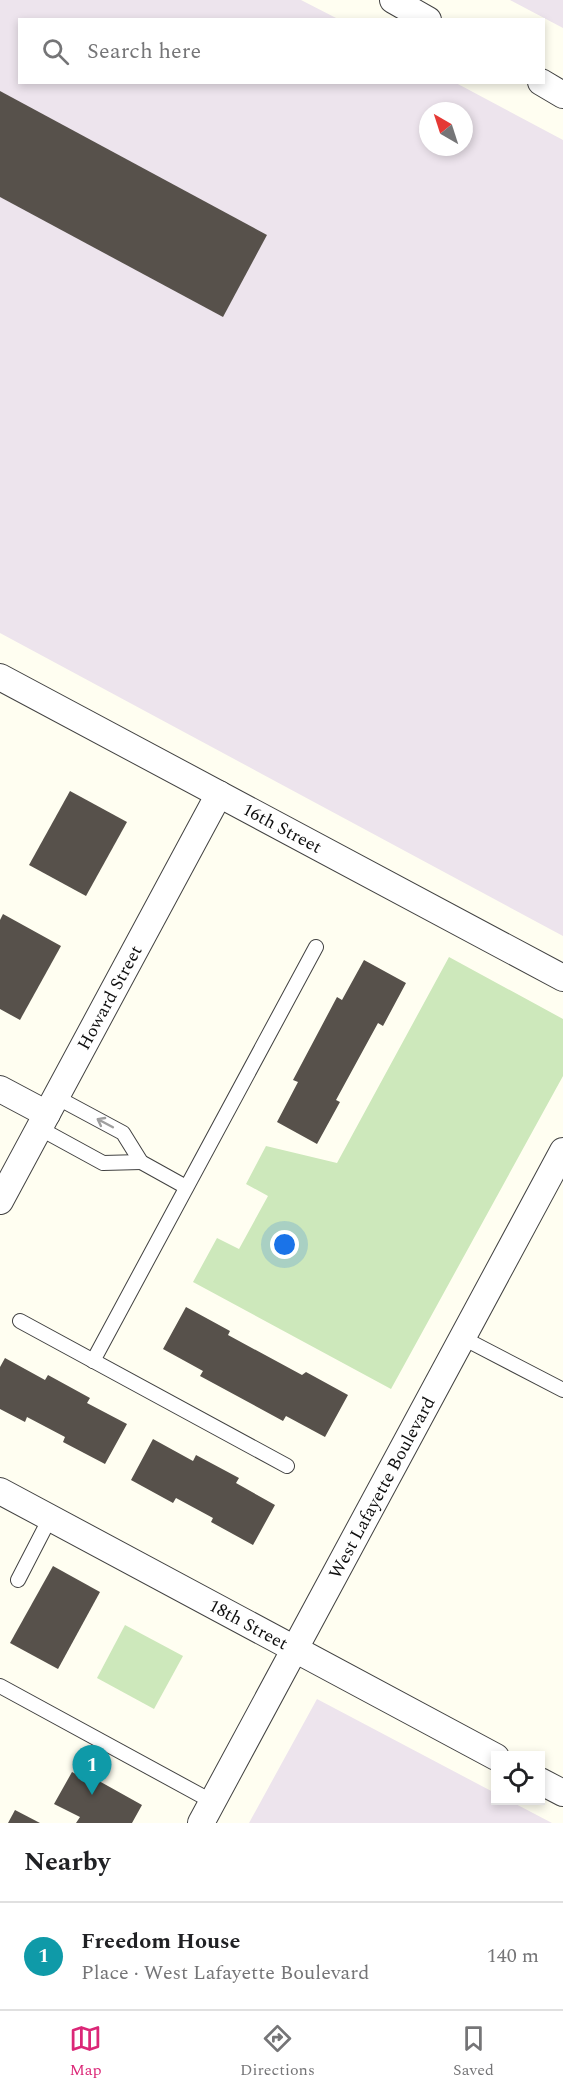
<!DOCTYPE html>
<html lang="en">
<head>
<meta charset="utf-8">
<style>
	:root { --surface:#fff; --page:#f6f6f6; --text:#202124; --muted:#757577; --line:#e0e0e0; --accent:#db2777 }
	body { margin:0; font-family:Spectral,serif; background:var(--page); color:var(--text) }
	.controls { position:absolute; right:18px; bottom:18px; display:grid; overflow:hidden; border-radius:0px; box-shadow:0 3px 9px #0003 }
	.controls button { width:54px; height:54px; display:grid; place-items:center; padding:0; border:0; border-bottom:2px solid var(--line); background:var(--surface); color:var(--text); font:30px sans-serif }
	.compass { position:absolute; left:419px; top:102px; width:54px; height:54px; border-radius:50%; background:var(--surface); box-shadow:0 3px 9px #0003; rotate:321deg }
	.you { position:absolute; left:285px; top:1245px; width:21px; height:21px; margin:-15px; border:4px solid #fff; border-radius:50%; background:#1a73e8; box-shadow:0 0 0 9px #1a73e833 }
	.badge { display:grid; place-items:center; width:39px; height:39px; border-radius:50%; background:var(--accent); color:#fff; font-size:20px; font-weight:700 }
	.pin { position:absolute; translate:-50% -50px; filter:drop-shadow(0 2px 3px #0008) }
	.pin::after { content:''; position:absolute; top:32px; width:21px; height:18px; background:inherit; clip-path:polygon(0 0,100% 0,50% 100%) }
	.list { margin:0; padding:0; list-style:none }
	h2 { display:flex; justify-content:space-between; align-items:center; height:78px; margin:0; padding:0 24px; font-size:26px }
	h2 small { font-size:20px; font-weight:400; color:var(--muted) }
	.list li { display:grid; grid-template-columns:39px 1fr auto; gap:18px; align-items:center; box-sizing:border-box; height:108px; padding:0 24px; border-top:2px solid var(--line) }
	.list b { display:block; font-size:22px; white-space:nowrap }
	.list p { margin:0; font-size:20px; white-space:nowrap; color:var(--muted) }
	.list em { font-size:20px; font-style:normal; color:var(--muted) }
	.icon { flex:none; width:33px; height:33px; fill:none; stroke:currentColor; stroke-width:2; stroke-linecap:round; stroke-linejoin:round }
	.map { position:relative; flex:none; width:563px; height:1823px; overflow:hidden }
	.search { position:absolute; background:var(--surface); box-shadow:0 3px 9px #0003; left:18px; right:18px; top:18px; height:66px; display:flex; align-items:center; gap:15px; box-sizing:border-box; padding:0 21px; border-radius:0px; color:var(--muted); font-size:22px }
	.sheet { height:186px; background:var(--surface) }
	nav { display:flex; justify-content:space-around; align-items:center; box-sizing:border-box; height:84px; border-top:2px solid var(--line); background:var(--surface); font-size:16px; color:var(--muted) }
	nav a { display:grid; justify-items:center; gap:3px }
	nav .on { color:var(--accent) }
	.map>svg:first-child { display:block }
	.industrial { fill:#ede4ed; fill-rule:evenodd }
	.green { fill:#cde8bb }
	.building { fill:#57514b }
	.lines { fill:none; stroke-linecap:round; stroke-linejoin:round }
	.service-casing { stroke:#424242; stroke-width:16 }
	.minor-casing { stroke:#424242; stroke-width:28 }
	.service { stroke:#fff; stroke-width:14 }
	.minor { stroke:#fff; stroke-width:26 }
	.oneway { stroke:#9f9f9f }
	.labels { text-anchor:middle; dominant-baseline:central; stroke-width:6; stroke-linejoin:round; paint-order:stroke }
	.street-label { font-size:18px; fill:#0f0f0f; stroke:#fff }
</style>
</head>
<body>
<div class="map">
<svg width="563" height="1823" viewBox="0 0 563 1823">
	<rect width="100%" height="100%" fill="#fffef1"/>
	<g class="industrial">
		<path d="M0,0H301L338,19L20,20V82L456,83L563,140V936L0,633ZM428,111H464V147H428Z"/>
		<polygon points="510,0 563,0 563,28"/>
		<polygon points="317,1699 495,1793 496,1800 510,1801 552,1823 249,1823"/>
	</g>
	<g class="green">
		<polygon points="449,957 563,1019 563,1076 391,1389 193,1282 217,1238 239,1249 268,1196 246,1184 266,1146 337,1163"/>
		<polygon points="125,1625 183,1656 154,1709 97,1678"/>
	</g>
	<g class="building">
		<polygon points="0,91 267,235 223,317 0,197"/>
		<polygon points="70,791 127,822 86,896 29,865"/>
		<polygon points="3,914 61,946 20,1020 0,1009 0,920"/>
		<polygon points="364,960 406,983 383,1026 378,1023 336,1100 340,1102 317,1144 277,1122 298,1082 293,1080 337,997 342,1000"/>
		<polygon points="186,1307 230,1331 228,1335 302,1375 306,1372 348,1395 325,1437 286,1416 283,1421 200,1376 203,1371 163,1349"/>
		<polygon points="5,1358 45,1380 48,1375 90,1398 87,1403 127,1424 105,1464 63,1442 65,1437 27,1417 25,1422 0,1409 0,1367"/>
		<polygon points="153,1439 193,1461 196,1455 239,1478 236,1483 275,1505 253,1545 211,1522 213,1518 176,1498 173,1503 131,1480"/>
		<polygon points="53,1566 100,1592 58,1669 10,1643"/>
		<polygon points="72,1772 97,1785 99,1781 142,1805 132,1823 76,1823 80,1817 54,1804"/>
		<polygon points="15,1810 40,1823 8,1823"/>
	</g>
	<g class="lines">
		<defs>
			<g id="service">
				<polyline points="56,1097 123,1133 141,1162 186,1187"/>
				<polyline points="39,1128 103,1163 141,1162"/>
				<polyline points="20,1321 287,1466"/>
				<polyline points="463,1338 563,1390"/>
				<polyline points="93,1361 316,947"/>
				<polyline points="18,1580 50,1518"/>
				<polyline points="0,1686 213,1802"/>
			</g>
			<g id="minor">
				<polyline points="393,0 428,20"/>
				<polyline points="541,82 563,95"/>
				<path id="s1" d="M0,677L563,978"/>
				<polyline points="0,1089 47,1114"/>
				<path id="s2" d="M0,1201L219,794"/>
				<path id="s3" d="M0,1491L496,1757"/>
				<polyline points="540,1781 563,1793"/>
				<path id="s4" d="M201,1823L563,1151"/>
			</g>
		</defs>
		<use href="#service" class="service-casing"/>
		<use href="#minor" class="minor-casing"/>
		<use href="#service" class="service"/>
		<use href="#minor" class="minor"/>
	</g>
	<defs><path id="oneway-shaft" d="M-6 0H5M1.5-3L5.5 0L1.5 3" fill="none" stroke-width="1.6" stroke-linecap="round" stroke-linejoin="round" transform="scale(1.5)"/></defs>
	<use class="oneway" href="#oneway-shaft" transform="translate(105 1123) rotate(-152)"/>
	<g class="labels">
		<g class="street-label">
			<text stroke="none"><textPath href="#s1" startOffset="320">16th Street</textPath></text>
			<text stroke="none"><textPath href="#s2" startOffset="231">Howard Street</textPath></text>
			<text stroke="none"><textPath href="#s4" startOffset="381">West Lafayette Boulevard</textPath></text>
			<text stroke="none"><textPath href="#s3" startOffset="282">18th Street</textPath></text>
		</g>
	</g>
</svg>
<div class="controls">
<button><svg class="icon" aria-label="locate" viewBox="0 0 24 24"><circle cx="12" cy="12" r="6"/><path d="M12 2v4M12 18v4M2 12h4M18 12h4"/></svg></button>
</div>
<svg class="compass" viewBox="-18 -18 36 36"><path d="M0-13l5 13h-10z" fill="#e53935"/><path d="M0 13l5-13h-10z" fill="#757577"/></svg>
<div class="you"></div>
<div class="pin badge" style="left:92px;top:1795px;background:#0f9aa8">1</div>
<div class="search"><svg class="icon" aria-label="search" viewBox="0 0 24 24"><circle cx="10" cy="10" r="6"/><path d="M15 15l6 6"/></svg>Search here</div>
</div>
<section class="sheet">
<h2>Nearby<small></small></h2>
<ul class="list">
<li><span class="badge" style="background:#0f9aa8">1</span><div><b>Freedom House</b><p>Place · West Lafayette Boulevard</p></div><em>140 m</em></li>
</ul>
</section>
<nav>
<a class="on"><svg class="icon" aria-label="map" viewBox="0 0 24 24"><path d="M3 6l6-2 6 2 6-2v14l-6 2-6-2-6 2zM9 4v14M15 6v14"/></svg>Map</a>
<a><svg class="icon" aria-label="directions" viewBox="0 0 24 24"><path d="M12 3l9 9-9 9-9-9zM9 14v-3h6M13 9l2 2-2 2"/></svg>Directions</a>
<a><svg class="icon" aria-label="saved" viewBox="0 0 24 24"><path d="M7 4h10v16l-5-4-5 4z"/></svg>Saved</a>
</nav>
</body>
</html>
